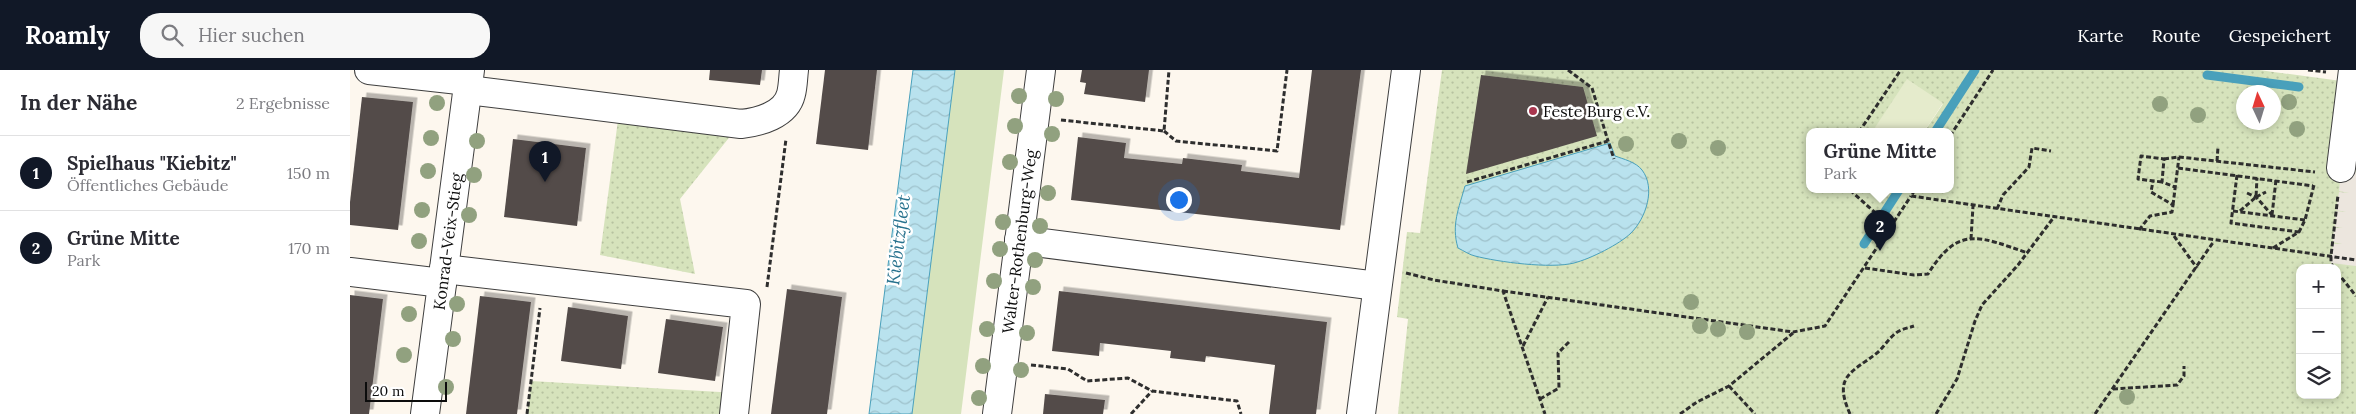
<!DOCTYPE html>
<html lang="de">
<head>
<meta charset="utf-8">
<style>
	:root { --surface:#fff; --page:#f7f7f7; --text:#2b2b33; --muted:#7c7c81; --line:#e1e1e2; --accent:#111827 }
	body { margin:0; font-family:Lora,serif; background:var(--page); color:var(--text) }
	.controls { position:absolute; right:15px; bottom:15px; display:grid; overflow:hidden; border-radius:10px; box-shadow:0 2px 8px #0003 }
	.controls button { width:45px; height:45px; display:grid; place-items:center; padding:0; border:0; border-bottom:1px solid var(--line); background:var(--surface); color:var(--text); font:25px sans-serif }
	.compass { position:absolute; left:1886px; top:15px; width:45px; height:45px; border-radius:50%; background:var(--surface); box-shadow:0 2px 8px #0003; rotate:356deg }
	.scale { position:absolute; left:15px; bottom:12px; width:82px; box-sizing:border-box; padding-left:5px; border:2px solid #0c0c0c; border-top:0; font-size:14px; line-height:18px; white-space:nowrap; color:#0c0c0c; -webkit-text-stroke:4px #fff; paint-order:stroke }
	.you { position:absolute; left:828px; top:129px; width:18px; height:18px; margin:-12px; border:4px solid #fff; border-radius:50%; background:#1a73e8; box-shadow:0 0 0 8px #1a73e833 }
	.badge { display:grid; place-items:center; width:32px; height:32px; border-radius:50%; background:var(--accent); color:#fff; font-size:16px; font-weight:700 }
	.pin { position:absolute; translate:-50% -41px; filter:drop-shadow(0 1px 2px #0008) }
	.pin::after { content:''; position:absolute; top:26px; width:18px; height:15px; background:inherit; clip-path:polygon(0 0,100% 0,50% 100%) }
	.popup { position:absolute; left:1456px; top:58px; width:148px; height:65px; box-sizing:border-box; display:grid; place-content:center; border-radius:10px; background:var(--surface); filter:drop-shadow(0 1px 4px #0005); font-size:16px; white-space:nowrap; color:var(--muted) }
	.popup b { font-size:19px; color:var(--text) }
	.popup::after { content:''; position:absolute; left:50%; top:100%; margin-left:-10px; border:10px solid transparent; border-top-color:var(--surface) }
	.list { margin:0; padding:0; list-style:none }
	h2 { display:flex; justify-content:space-between; align-items:center; height:65px; margin:0; padding:0 20px; font-size:21px }
	h2 small { font-size:16px; font-weight:400; color:var(--muted) }
	.list li { display:grid; grid-template-columns:32px 1fr auto; gap:15px; align-items:center; box-sizing:border-box; height:75px; padding:0 20px; border-top:1px solid var(--line) }
	.list b { display:block; font-size:19px; white-space:nowrap }
	.list p { margin:0; font-size:16px; white-space:nowrap; color:var(--muted) }
	.list em { font-size:16px; font-style:normal; color:var(--muted) }
	.icon { flex:none; width:28px; height:28px; fill:none; stroke:currentColor; stroke-width:2; stroke-linecap:round; stroke-linejoin:round }
	.map { position:relative; flex:none; width:2006px; height:344px; overflow:hidden }
	header { display:flex; align-items:center; gap:30px; box-sizing:border-box; height:70px; padding:0 25px; background:var(--accent); color:#fff }
	header strong { font-size:24px }
	nav { display:flex; gap:28px; margin-inline-start:auto; font-size:18px }
	.search { width:350px; height:45px; background:var(--page); display:flex; align-items:center; gap:12px; box-sizing:border-box; padding:0 18px; border-radius:20px; color:var(--muted); font-size:19px }
	main { display:flex }
	aside { flex:1; background:var(--surface) }
	.map>svg:first-child { display:block }
	.grass { fill:#d6e3bc }
	.park { fill:url(#park-dots); fill-rule:evenodd }
	.pitch { fill:#e5ebcc }
	.plaza { fill:#ece6de }
	.water { fill:url(#water-waves); stroke:#49a0bb }
	.lines { fill:none; stroke-linecap:round; stroke-linejoin:round }
	.stream { stroke:#49a0bb; stroke-width:9 }
	.building { fill:#534c4a; filter:url(#shadow) }
	.minor-casing { stroke:#3f3f3f; stroke-width:30 }
	.path { stroke:#2e2e2e; stroke-width:3; stroke-dasharray:5 2.5; stroke-linecap:butt }
	.minor { stroke:#fff; stroke-width:28 }
	.tree { fill:#91a17f }
	.poi-dot { fill:#a9374f; stroke:#fff; stroke-width:2 }
	.labels { text-anchor:middle; dominant-baseline:central; stroke-width:5; stroke-linejoin:round; paint-order:stroke }
	.poi-label { font-size:16px; fill:#0c0c0c; stroke:#fff; text-anchor:start }
	.street-label { font-size:16px; fill:#0c0c0c; stroke:#fff }
	.water-label { font-size:18px; font-style:italic; fill:#26718d; stroke:#fff }
</style>
</head>
<body>
<header>
<strong>Roamly</strong>
<div class="search"><svg class="icon" aria-label="search" viewBox="0 0 24 24"><circle cx="10" cy="10" r="6"/><path d="M15 15l6 6"/></svg>Hier suchen</div>
<nav><a>Karte</a><a>Route</a><a>Gespeichert</a></nav>
</header>
<main>
<aside>
<h2>In der Nähe<small>2 Ergebnisse</small></h2>
<ul class="list">
<li><span class="badge">1</span><div><b>Spielhaus &quot;Kiebitz&quot;</b><p>Öffentliches Gebäude</p></div><em>150 m</em></li>
<li><span class="badge">2</span><div><b>Grüne Mitte</b><p>Park</p></div><em>170 m</em></li>
</ul>
</aside>
<div class="map">
<svg width="2006" height="344" viewBox="0 0 2006 344">
	<defs>
		<pattern id="park-dots" width="8" height="8" patternUnits="userSpaceOnUse" patternTransform="scale(1.25)"><rect width="8" height="8" fill="#d6e3bc"/><path d="M2 2h.1M6 6h.1" fill="none" stroke="#b6c2a0" stroke-width="1.8" stroke-linecap="round"/></pattern>
		<pattern id="water-waves" width="16" height="10" patternUnits="userSpaceOnUse" patternTransform="scale(1.25)"><rect width="16" height="10" fill="#b9e2ee"/><path d="M0 5q4-4 8 0t8 0" fill="none" stroke="#9ec1cb"/></pattern>
		<filter id="shadow"><feDropShadow dx="4.5" dy="-4.5" stdDeviation="0" flood-color="#0004"/></filter>
	</defs>
	<rect width="100%" height="100%" fill="#fdf7ee"/>
	<polygon class="grass" points="605,0 654,0 611,344 562,344"/>
	<g class="park">
		<path d="M1092,0H1909L2006,13V344H1030H1048L1058,249L1047,247L1057,162L1070,163ZM1894,22H1924V52H1894ZM1593,34L1574,62H1600V120H1460V62H1522ZM1950,198H1987V325H1950Z"/>
		<polygon points="268,50 382,64 330,129 345,204 250,185"/>
		<polygon points="181,311 387,323 384,344 177,344"/>
	</g>
	<polygon class="pitch" points="1557,9 1593,33 1574,62 1522,62"/>
	<polygon class="plaza" points="1991,101 2006,102 2006,196 1981,193 1983,174 1992,174 1983,172 1984,158 1993,158 1985,157 1986,141 1996,142 1986,140 1989,122 1999,123 1989,121"/>
	<g class="water">
		<polygon points="563,0 605,0 562,344 519,344"/>
		<path d="M1260,73L1265,86C1273,89 1286,92 1292,100C1306,118 1296,148 1281,163C1270,174 1240,189 1224,193C1201,199 1148,192 1125,186C1120,185 1114,181 1108,178C1101,155 1109,138 1115,116Z"/>
	</g>
	<g class="lines">
		<g class="stream">
			<polyline points="1857,5 1949,17"/>
			<polyline points="1585,62 1625,0"/>
			<polyline points="1514,174 1549,120"/>
		</g>
	</g>
	<g class="building">
		<polygon points="360,0 412,0 410,15 359,10"/>
		<polygon points="475,0 527,0 518,80 466,74"/>
		<polygon points="732,0 799,0 795,32 734,24 736,13 730,12"/>
		<polygon points="962,0 1011,0 990,160 721,130 728,67 776,73 774,88 832,94 833,88 892,95 891,101 949,108"/>
		<polygon points="1131,5 1233,17 1247,66 1116,104"/>
		<polygon points="12,27 63,32 48,160 0,155 0,132"/>
		<polygon points="163,69 236,78 227,156 154,147"/>
		<polygon points="437,219 492,227 477,344 421,344"/>
		<polygon points="709,221 977,252 966,344 919,344 925,295 856,286 855,292 820,288 821,281 750,273 749,286 702,281"/>
		<polygon points="0,225 33,229 19,344 0,344"/>
		<polygon points="130,226 181,232 167,344 116,344"/>
		<polygon points="218,237 278,246 271,299 211,291"/>
		<polygon points="316,249 373,257 365,311 308,303"/>
		<polygon points="695,324 755,330 753,344 693,344"/>
	</g>
	<g class="lines">
		<defs>
			<g id="minor">
				<polyline points="19,0 118,11"/>
				<path d="M118,20L391,54C409,52 436,45 441,24C443,17 443,8 444,0"/>
				<polyline points="1991,98 2003,0"/>
				<polyline points="669,170 1027,216"/>
				<polyline points="94,199 396,234 384,344"/>
				<polyline points="0,202 92,213"/>
				<path id="s1" d="M75,344L120,0"/>
				<path id="s2" d="M647,344L691,0"/>
				<polyline points="1011,344 1056,0"/>
			</g>
		</defs>
		<use href="#minor" class="minor-casing"/>
		<g class="path">
			<polyline points="1218,0 1242,18 1258,71"/>
			<polyline points="1958,0 1976,2"/>
			<polyline points="711,50 814,61 819,0"/>
			<polyline points="814,61 826,71 927,81 937,0"/>
			<polyline points="1509,62 1550,1"/>
			<polyline points="1600,66 1643,0"/>
			<polyline points="1814,89 1829,87 1965,102"/>
			<polyline points="1867,91 1868,77"/>
			<polyline points="1828,98 1963,116"/>
			<polyline points="1887,105 1881,153 1949,162"/>
			<polyline points="1117,112 1258,71 1264,89"/>
			<polyline points="1812,112 1788,109 1791,86 1814,89 1812,112 1825,117"/>
			<polyline points="1500,120 1541,157"/>
			<polyline points="1565,120 1561,126 2006,190"/>
			<polyline points="1897,123 1906,127 1922,145"/>
			<polyline points="1906,127 1916,122"/>
			<polyline points="1823,135 1829,87"/>
			<polyline points="1647,139 1653,125 1679,97 1682,78 1701,81"/>
			<polyline points="1883,141 1955,150"/>
			<polyline points="1890,141 1906,127 1907,108"/>
			<polyline points="1922,145 1926,110"/>
			<polyline points="1789,160 1800,146 1822,142 1823,135 1801,122 1803,111"/>
			<polyline points="1824,166 1847,198"/>
			<polyline points="1621,169 1623,136"/>
			<polyline points="1923,178 1949,162 1955,150 1964,115"/>
			<path d="M1515,198L1564,205L1578,204C1609,154 1630,167 1678,183"/>
			<polyline points="1984,198 1981,193 1981,186 1988,125"/>
			<polyline points="1987,202 2006,226"/>
			<polyline points="1056,203 1084,210 1153,221 1195,344"/>
			<polyline points="417,217 436,69"/>
			<polyline points="1153,221 1443,262 1475,256 1561,126"/>
			<polyline points="1173,276 1198,227"/>
			<polyline points="681,295 718,299 737,311 778,308 802,321 887,331 891,344"/>
			<polyline points="1379,316 1405,344"/>
			<polyline points="1763,319 1827,315 1834,306 1834,296"/>
			<polyline points="1190,329 1209,318 1208,283 1219,272"/>
			<polyline points="177,344 190,238"/>
			<polyline points="781,344 802,321"/>
			<polyline points="1330,344 1347,332 1379,316 1443,263"/>
			<path d="M1500,344C1483,306 1501,303 1527,283C1534,277 1539,268 1546,263C1551,259 1558,258 1564,256"/>
			<polyline points="1586,344 1607,309 1625,251 1632,235 1668,195 1704,147"/>
			<polyline points="1745,344 1864,171"/>
		</g>
		<use href="#minor" class="minor"/>
	</g>
	<g class="tree">
		<circle cx="669" cy="26" r="8"/>
		<circle cx="706" cy="29" r="8"/>
		<circle cx="1939" cy="32" r="8"/>
		<circle cx="87" cy="33" r="8"/>
		<circle cx="1810" cy="34" r="8"/>
		<circle cx="1848" cy="45" r="8"/>
		<circle cx="665" cy="56" r="8"/>
		<circle cx="1947" cy="59" r="8"/>
		<circle cx="702" cy="64" r="8"/>
		<circle cx="81" cy="68" r="8"/>
		<circle cx="127" cy="71" r="8"/>
		<circle cx="1329" cy="71" r="8"/>
		<circle cx="1276" cy="74" r="8"/>
		<circle cx="1368" cy="78" r="8"/>
		<circle cx="660" cy="92" r="8"/>
		<circle cx="78" cy="101" r="8"/>
		<circle cx="124" cy="105" r="8"/>
		<circle cx="698" cy="123" r="8"/>
		<circle cx="72" cy="140" r="8"/>
		<circle cx="119" cy="145" r="8"/>
		<circle cx="653" cy="152" r="8"/>
		<circle cx="690" cy="156" r="8"/>
		<circle cx="69" cy="171" r="8"/>
		<circle cx="650" cy="179" r="8"/>
		<circle cx="685" cy="190" r="8"/>
		<circle cx="644" cy="211" r="8"/>
		<circle cx="683" cy="217" r="8"/>
		<circle cx="1341" cy="232" r="8"/>
		<circle cx="107" cy="234" r="8"/>
		<circle cx="59" cy="244" r="8"/>
		<circle cx="1350" cy="256" r="8"/>
		<circle cx="637" cy="259" r="8"/>
		<circle cx="1368" cy="259" r="8"/>
		<circle cx="1397" cy="262" r="8"/>
		<circle cx="677" cy="263" r="8"/>
		<circle cx="103" cy="269" r="8"/>
		<circle cx="54" cy="285" r="8"/>
		<circle cx="633" cy="296" r="8"/>
		<circle cx="671" cy="300" r="8"/>
		<circle cx="96" cy="317" r="8"/>
		<circle cx="1777" cy="327" r="8"/>
		<circle cx="629" cy="328" r="8"/>
	</g>
	<circle class="poi-dot" cx="1183" cy="41" r="5"/>
	<g class="labels">
		<g class="poi-label">
			<text x="1193" y="41">Feste Burg e.V.</text>
		</g>
		<g class="street-label">
			<text stroke="none"><textPath href="#s1" startOffset="174">Konrad-Veix-Stieg</textPath></text>
			<text stroke="none"><textPath href="#s2" startOffset="174">Walter-Rothenburg-Weg</textPath></text>
		</g>
		<g class="water-label">
			<text transform="translate(548 170) rotate(-83)">Kiebitzfleet</text>
		</g>
	</g>
</svg>
<div class="controls">
<button>+</button>
<button>−</button>
<button><svg class="icon" aria-label="layers" viewBox="0 0 24 24"><path d="M12 4l9 5-9 5-9-5zM3 14l9 5 9-5"/></svg></button>
</div>
<svg class="compass" viewBox="-18 -18 36 36"><path d="M0-13l5 13h-10z" fill="#e53935"/><path d="M0 13l5-13h-10z" fill="#7c7c81"/></svg>
<div class="scale">20 m</div>
<div class="you"></div>
<div class="pin badge" style="left:195px;top:112px">1</div>
<div class="pin badge" style="left:1530px;top:181px">2</div>
<div class="popup"><b>Grüne Mitte</b>Park</div>
</div>
</main>
</body>
</html>
